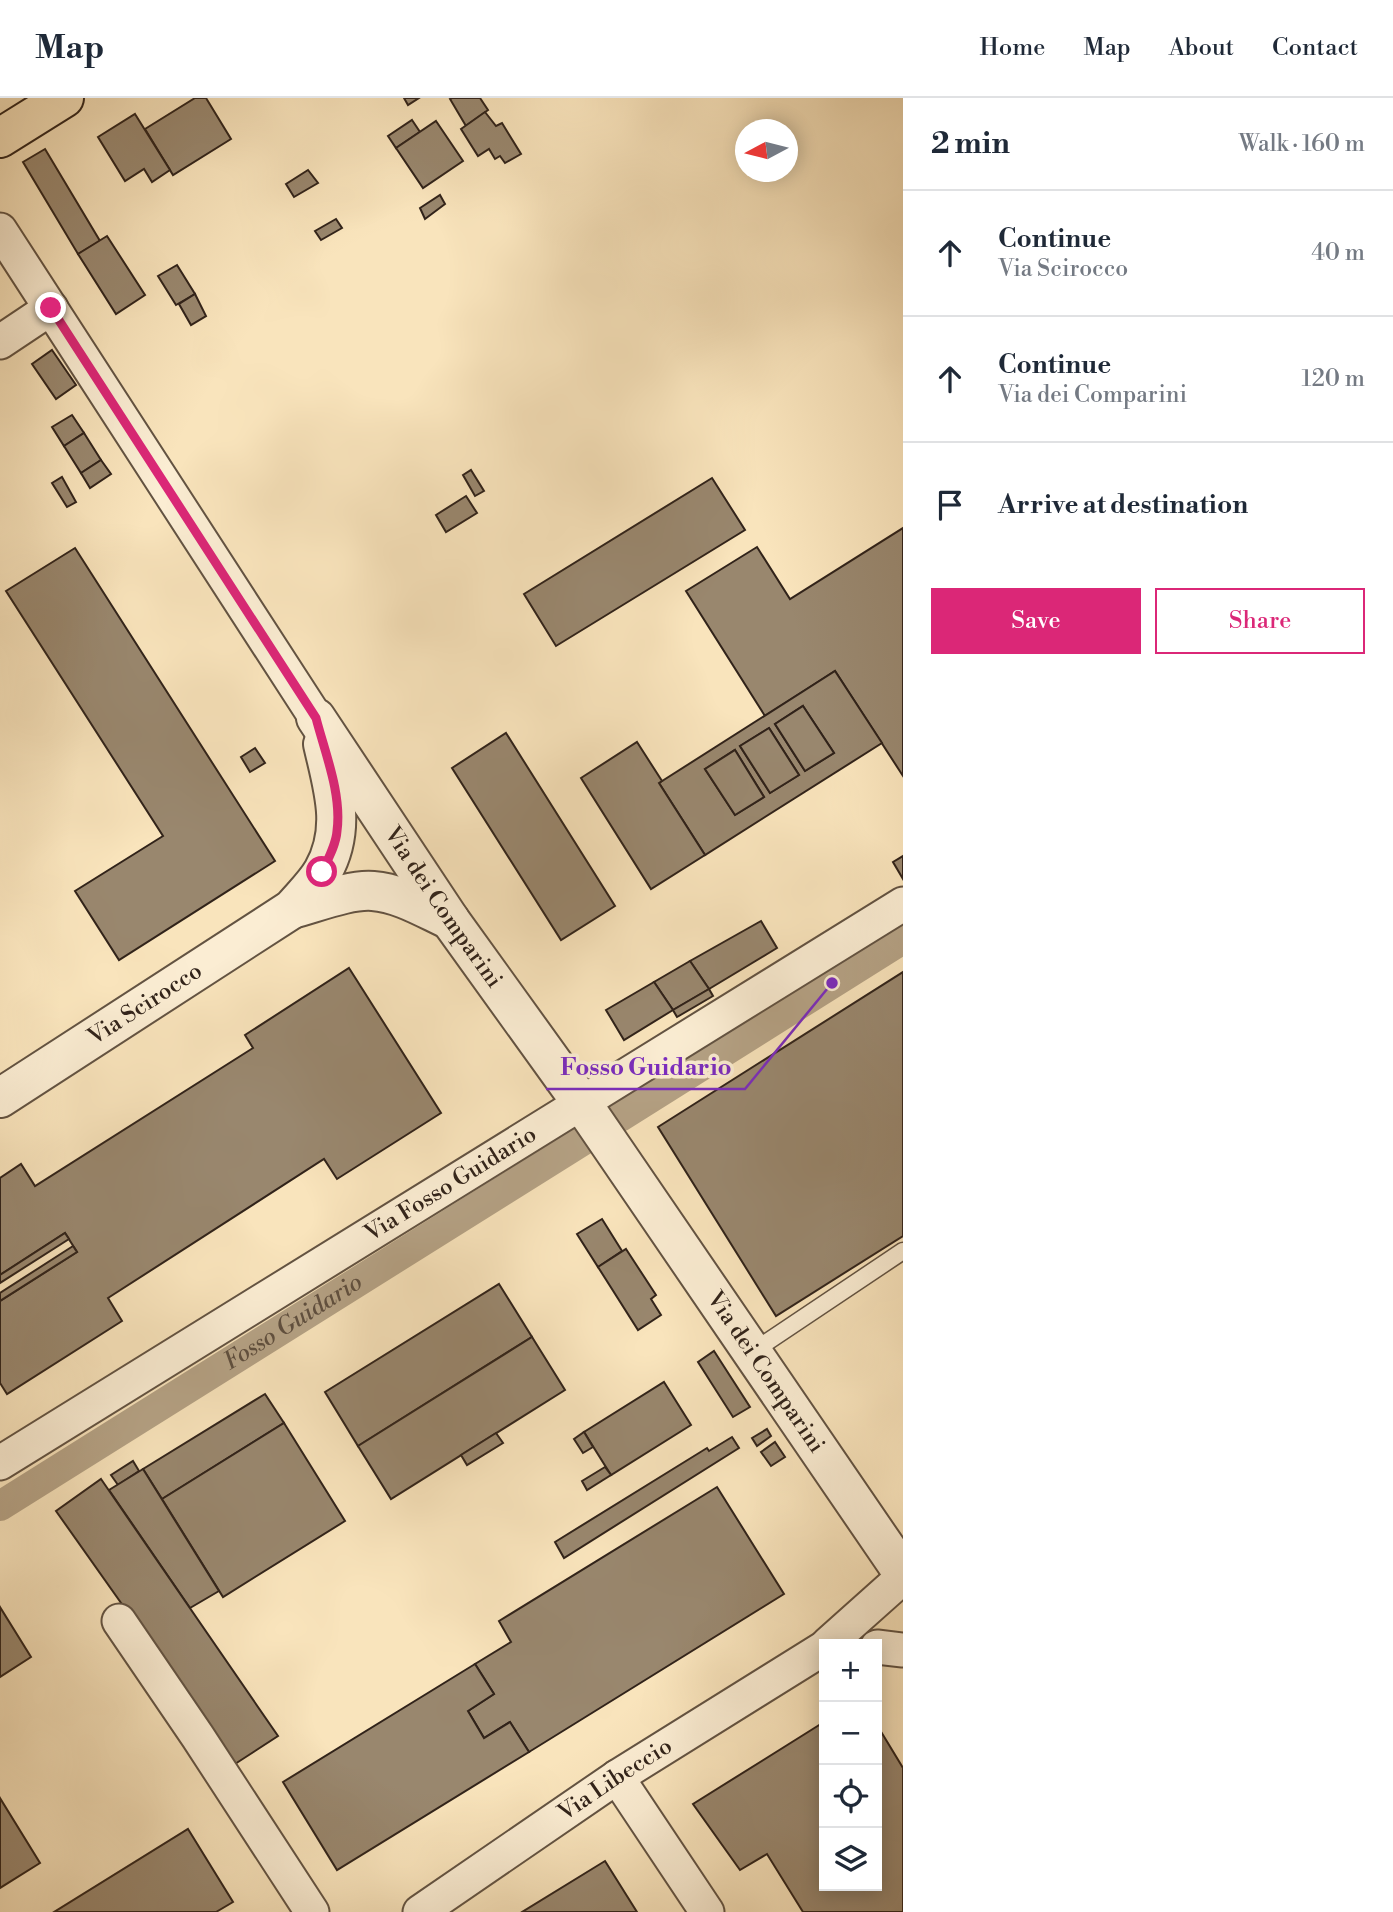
<!DOCTYPE html>
<html lang="en">
<head>
<meta charset="utf-8">
<style>
	:root { --surface:#fff; --page:#f2f2f3; --text:#1f2937; --muted:#747a83; --line:#e0e1e3; --accent:#db2777 }
	body { margin:0; font-family:"Libre Bodoni",serif; background:var(--page); color:var(--text) }
	.controls { position:absolute; right:21px; bottom:21px; display:grid; overflow:hidden; border-radius:0px; box-shadow:0 4px 18px #0003 }
	.controls button { width:63px; height:63px; display:grid; place-items:center; padding:0; border:0; border-bottom:2px solid var(--line); background:var(--surface); color:var(--text); font:35px sans-serif }
	.compass { position:absolute; left:735px; top:21px; width:63px; height:63px; border-radius:50%; background:var(--surface); box-shadow:0 4px 18px #0003; rotate:263deg }
	.stop { position:absolute; width:21px; height:21px; margin:-16px; border:5px solid #db2777; border-radius:50%; background:#fff }
	.stop.end { background:#db2777; border-color:#fff; box-shadow:0 2px 7px #0008 }
	.list { margin:0; padding:0; list-style:none }
	h2 { display:flex; justify-content:space-between; align-items:center; height:91px; margin:0; padding:0 28px; font-size:30px }
	h2 small { font-size:23px; font-weight:400; color:var(--muted) }
	.list li { display:grid; grid-template-columns:46px 1fr auto; gap:21px; align-items:center; box-sizing:border-box; height:126px; padding:0 28px; border-top:2px solid var(--line) }
	.list b { display:block; font-size:26px; white-space:nowrap }
	.list p { margin:0; font-size:23px; white-space:nowrap; color:var(--muted) }
	.list em { font-size:23px; font-style:normal; color:var(--muted) }
	.actions { display:flex; gap:14px; padding:21px 28px }
	.actions a { flex:1; padding:16px 0; border:2px solid var(--accent); border-radius:0px; text-align:center; font-size:24px; color:var(--accent) }
	.actions .main { background:var(--accent); color:#fff }
	.icon { flex:none; width:38px; height:38px; fill:none; stroke:currentColor; stroke-width:2; stroke-linecap:round; stroke-linejoin:round }
	.map { position:relative; flex:none; width:903px; height:1814px; overflow:hidden }
	header { display:flex; align-items:center; gap:42px; box-sizing:border-box; height:98px; padding:0 35px; background:var(--surface); border-bottom:2px solid var(--line) }
	header strong { font-size:33px }
	nav { display:flex; gap:38px; margin-inline-start:auto; font-size:24px }
	main { display:flex }
	aside { flex:1; background:var(--surface) }
	.map>svg:first-child { display:block }
	.lines { fill:none; stroke-linecap:round; stroke-linejoin:round }
	.canal { stroke:#b5a285; stroke-width:30 }
	.building { fill:#99876e; stroke:#31231a; stroke-width:2; fill-rule:evenodd }
	.service-casing { stroke:#635342; stroke-width:19 }
	.minor-casing { stroke:#635342; stroke-width:37 }
	.tertiary-casing { stroke:#635342; stroke-width:42 }
	.trunk-casing { stroke:#31231a; stroke-width:42 }
	.service { stroke:#fbedd3; stroke-width:16 }
	.minor { stroke:#fbedd3; stroke-width:33 }
	.tertiary { stroke:#fbedd3; stroke-width:38 }
	.trunk { stroke:#f9e4bc; stroke-width:38 }
	.route { stroke:#db2777; stroke-width:9 }
	.labels { text-anchor:middle; dominant-baseline:central; stroke-width:7; stroke-linejoin:round; paint-order:stroke }
	.street-label { font-size:23px; fill:#31231a; stroke:#fbedd3 }
	.water-label { font-size:24px; font-style:italic; fill:#5f4f3f; stroke:#fbedd3 }
	.leader { fill:none; stroke:#7b2cbf; stroke-width:2.5 }
	.callout-dot { fill:#7b2cbf; stroke:#fbedd3; stroke-width:2.5 }
	.callout-label { font-size:24px; text-anchor:middle; font-weight:bold; fill:#7b2cbf; stroke:#fbedd3; stroke-width:7; stroke-linejoin:round; paint-order:stroke }
</style>
</head>
<body>
<header>
<strong>Map</strong>
<nav><a>Home</a><a>Map</a><a>About</a><a>Contact</a></nav>
</header>
<main>
<div class="map">
<svg width="903" height="1814" viewBox="0 0 903 1814">
	<rect width="100%" height="100%" fill="#f9e4bc"/>
	<filter id="stains"><feTurbulence type="fractalNoise" baseFrequency=".00286" numOctaves="4"/><feColorMatrix values="0 0 0 0 .2 0 0 0 0 .09 0 0 0 0 .02 0 0 0 .5 -.17"/></filter>
	<radialGradient id="worn" r=".72"><stop offset=".6" stop-color="#630" stop-opacity="0"/><stop offset="1" stop-color="#630" stop-opacity=".3"/></radialGradient>
	<g class="lines">
		<g class="canal">
			<polyline points="620,1019 903,841"/>
			<path id="s1" d="M0,1408L587,1040"/>
		</g>
	</g>
	<g class="building">
		<polygon points="195,0 206,0 231,41 173,77 145,31"/>
		<polygon points="404,0 419,0 408,7"/>
		<polygon points="452,0 480,0 488,12 466,28 450,1"/>
		<polygon points="485,14 496,28 502,25 521,56 505,65 500,58 495,61 489,51 478,58 461,31"/>
		<polygon points="135,16 170,72 152,84 144,71 125,83 98,39"/>
		<polygon points="412,22 420,34 396,50 388,38"/>
		<polygon points="436,23 463,63 423,90 396,50"/>
		<polygon points="45,51 100,143 78,156 23,64"/>
		<polygon points="308,72 318,85 294,99 286,86"/>
		<polygon points="440,97 445,106 425,121 420,110"/>
		<polygon points="336,121 342,130 321,142 315,133"/>
		<polygon points="107,138 145,197 116,216 78,156"/>
		<polygon points="177,167 195,196 176,207 158,178"/>
		<polygon points="195,196 206,218 191,227 179,206"/>
		<polygon points="52,252 76,287 56,301 32,266"/>
		<polygon points="72,317 84,335 64,348 52,329"/>
		<polygon points="84,335 101,362 81,375 64,348"/>
		<polygon points="101,362 111,376 90,390 81,375"/>
		<polygon points="471,372 484,393 475,398 463,377"/>
		<polygon points="62,379 76,404 67,409 52,385"/>
		<polygon points="712,380 745,432 556,548 524,496"/>
		<polygon points="466,398 477,415 446,434 436,417"/>
		<polygon points="903,430 903,678 835,573 765,618 686,493 757,449 790,501"/>
		<polygon points="75,450 275,763 119,862 75,793 163,738 6,493"/>
		<path d="M835,573L882,645L705,757L659,685ZM803,608L834,655L805,673L775,626ZM769,630L799,677L770,695L740,648ZM735,652L764,699L735,717L705,671Z"/>
		<polygon points="803,608 834,655 805,673 775,626"/>
		<polygon points="769,630 799,677 770,695 740,648"/>
		<polygon points="506,635 615,808 561,842 452,670"/>
		<polygon points="637,644 662,683 659,685 705,757 651,791 581,680"/>
		<polygon points="255,650 265,665 250,674 241,659"/>
		<polygon points="735,652 764,699 735,717 705,671"/>
		<polygon points="903,758 903,781 893,764"/>
		<polygon points="761,823 777,850 709,891 690,863"/>
		<polygon points="690,863 709,891 673,912 654,884"/>
		<polygon points="349,870 441,1015 337,1081 324,1061 108,1200 122,1223 7,1296 0,1285 0,1203 77,1154 65,1135 0,1177 0,1080 21,1066 35,1088 253,950 245,937"/>
		<polygon points="903,874 903,1138 776,1218 658,1029"/>
		<polygon points="654,884 673,912 624,942 606,912"/>
		<polygon points="709,891 713,898 677,919 673,912"/>
		<polygon points="602,1121 622,1153 598,1169 577,1136"/>
		<polygon points="65,1135 69,1141 0,1185 0,1177"/>
		<polygon points="73,1148 77,1154 0,1203 0,1195"/>
		<polygon points="626,1151 656,1197 651,1201 661,1217 638,1232 598,1169"/>
		<polygon points="499,1186 532,1239 358,1348 325,1294"/>
		<polygon points="532,1239 565,1292 391,1401 358,1348"/>
		<polygon points="714,1253 750,1309 733,1319 698,1264"/>
		<polygon points="664,1284 691,1327 611,1377 584,1334"/>
		<polygon points="265,1296 284,1325 162,1401 143,1371"/>
		<polygon points="284,1325 345,1423 223,1499 162,1401"/>
		<polygon points="767,1331 771,1338 757,1348 752,1340"/>
		<polygon points="584,1334 593,1349 583,1355 574,1341"/>
		<polygon points="496,1335 503,1345 467,1367 461,1357"/>
		<polygon points="732,1339 739,1350 564,1460 555,1444 707,1350 709,1353"/>
		<polygon points="775,1344 785,1359 771,1368 761,1354"/>
		<polygon points="133,1363 139,1373 118,1387 111,1377"/>
		<polygon points="605,1369 611,1377 587,1392 582,1383"/>
		<polygon points="143,1371 219,1493 190,1510 109,1392"/>
		<polygon points="101,1381 278,1638 235,1666 56,1413"/>
		<polygon points="717,1389 784,1496 529,1654 510,1624 484,1640 468,1613 494,1596 475,1566 511,1544 499,1523"/>
		<polygon points="0,1509 31,1559 0,1579"/>
		<polygon points="475,1566 494,1596 468,1613 484,1640 510,1624 529,1654 337,1772 283,1684"/>
		<polygon points="824,1624 824,1788 877,1788 877,1627 903,1670 903,1814 803,1814 767,1756 740,1772 693,1706"/>
		<polygon points="0,1700 40,1765 0,1790"/>
		<polygon points="188,1731 233,1804 216,1814 54,1814"/>
		<polygon points="605,1763 637,1814 522,1814"/>
	</g>
	<g class="lines">
		<defs>
			<polyline id="service" points="752,1254 903,1153"/>
			<g id="minor">
				<polyline points="0,132 316,620"/>
				<polyline points="0,244 51,210"/>
				<path id="s2" d="M0,1365L903,806"/>
				<polyline points="119,1523 198,1639 312,1814"/>
				<polyline points="828,1546 903,1479"/>
				<polyline points="877,1549 903,1552"/>
				<polyline points="617,1679 707,1814"/>
				<path id="s3" d="M420,1814L617,1679L824,1550"/>
			</g>
			<g id="tertiary">
				<path id="s4" d="M316,620L450,822L581,1004L903,1475"/>
				<path d="M292,811C315,805 350,791 373,793C400,795 426,811 450,822"/>
				<path id="s5" d="M0,1000L292,811C302,799 315,787 323,773C347,730 333,690 323,646"/>
			</g>
			<polyline id="trunk" points="0,40 64,0"/>
		</defs>
		<use href="#service" class="service-casing"/>
		<use href="#minor" class="minor-casing"/>
		<use href="#tertiary" class="tertiary-casing"/>
		<use href="#trunk" class="trunk-casing"/>
		<use href="#service" class="service"/>
		<use href="#minor" class="minor"/>
		<use href="#tertiary" class="tertiary"/>
		<use href="#trunk" class="trunk"/>
	</g>
	<g class="lines">
		<path class="route" d="M51,210L316,620C325,655 342,696 337,733C336,747 328,761 322,774"/>
	</g>
	<g class="labels">
		<g class="street-label">
			<text stroke="none"><textPath href="#s4" startOffset="228">Via dei Comparini</textPath></text>
			<text stroke="none"><textPath href="#s5" startOffset="173">Via Scirocco</textPath></text>
			<text stroke="none"><textPath href="#s2" startOffset="530">Via Fosso Guidario</textPath></text>
			<text stroke="none"><textPath href="#s4" startOffset="794">Via dei Comparini</textPath></text>
			<text stroke="none"><textPath href="#s3" startOffset="236">Via Libeccio</textPath></text>
		</g>
		<g class="water-label">
			<text stroke="none"><textPath href="#s1" startOffset="346">Fosso Guidario</textPath></text>
		</g>
	</g>
	<path class="leader" d="M832 885L745 991H546"/>
	<circle class="callout-dot" cx="832" cy="885" r="7"/>
	<g class="callout-label">
		<text x="646" y="977">Fosso Guidario</text>
	</g>
	<rect width="100%" height="100%" filter="url(#stains)"/>
	<rect width="100%" height="100%" fill="url(#worn)"/>
</svg>
<div class="controls">
<button>+</button>
<button>−</button>
<button><svg class="icon" aria-label="locate" viewBox="0 0 24 24"><circle cx="12" cy="12" r="6"/><path d="M12 2v4M12 18v4M2 12h4M18 12h4"/></svg></button>
<button><svg class="icon" aria-label="layers" viewBox="0 0 24 24"><path d="M12 4l9 5-9 5-9-5zM3 14l9 5 9-5"/></svg></button>
</div>
<svg class="compass" viewBox="-18 -18 36 36"><path d="M0-13l5 13h-10z" fill="#e53935"/><path d="M0 13l5-13h-10z" fill="#747a83"/></svg>
<div class="stop" style="left:322px;top:774px"></div>
<div class="stop end" style="left:51px;top:210px"></div>
</div>
<aside>
<h2>2 min<small>Walk · 160 m</small></h2>
<ul class="list">
<li><svg class="icon" aria-label="ahead" viewBox="0 0 24 24"><path d="M12 20V5M6 11l6-6 6 6"/></svg><div><b>Continue</b><p>Via Scirocco</p></div><em>40 m</em></li>
<li><svg class="icon" aria-label="ahead" viewBox="0 0 24 24"><path d="M12 20V5M6 11l6-6 6 6"/></svg><div><b>Continue</b><p>Via dei Comparini</p></div><em>120 m</em></li>
<li><svg class="icon" aria-label="arrive" viewBox="0 0 24 24"><path d="M6 21V4h12l-3 4 3 4H6"/></svg><div><b>Arrive at destination</b></div></li>
</ul>
<div class="actions"><a class="main">Save</a><a>Share</a></div>
</aside>
</main>
</body>
</html>
